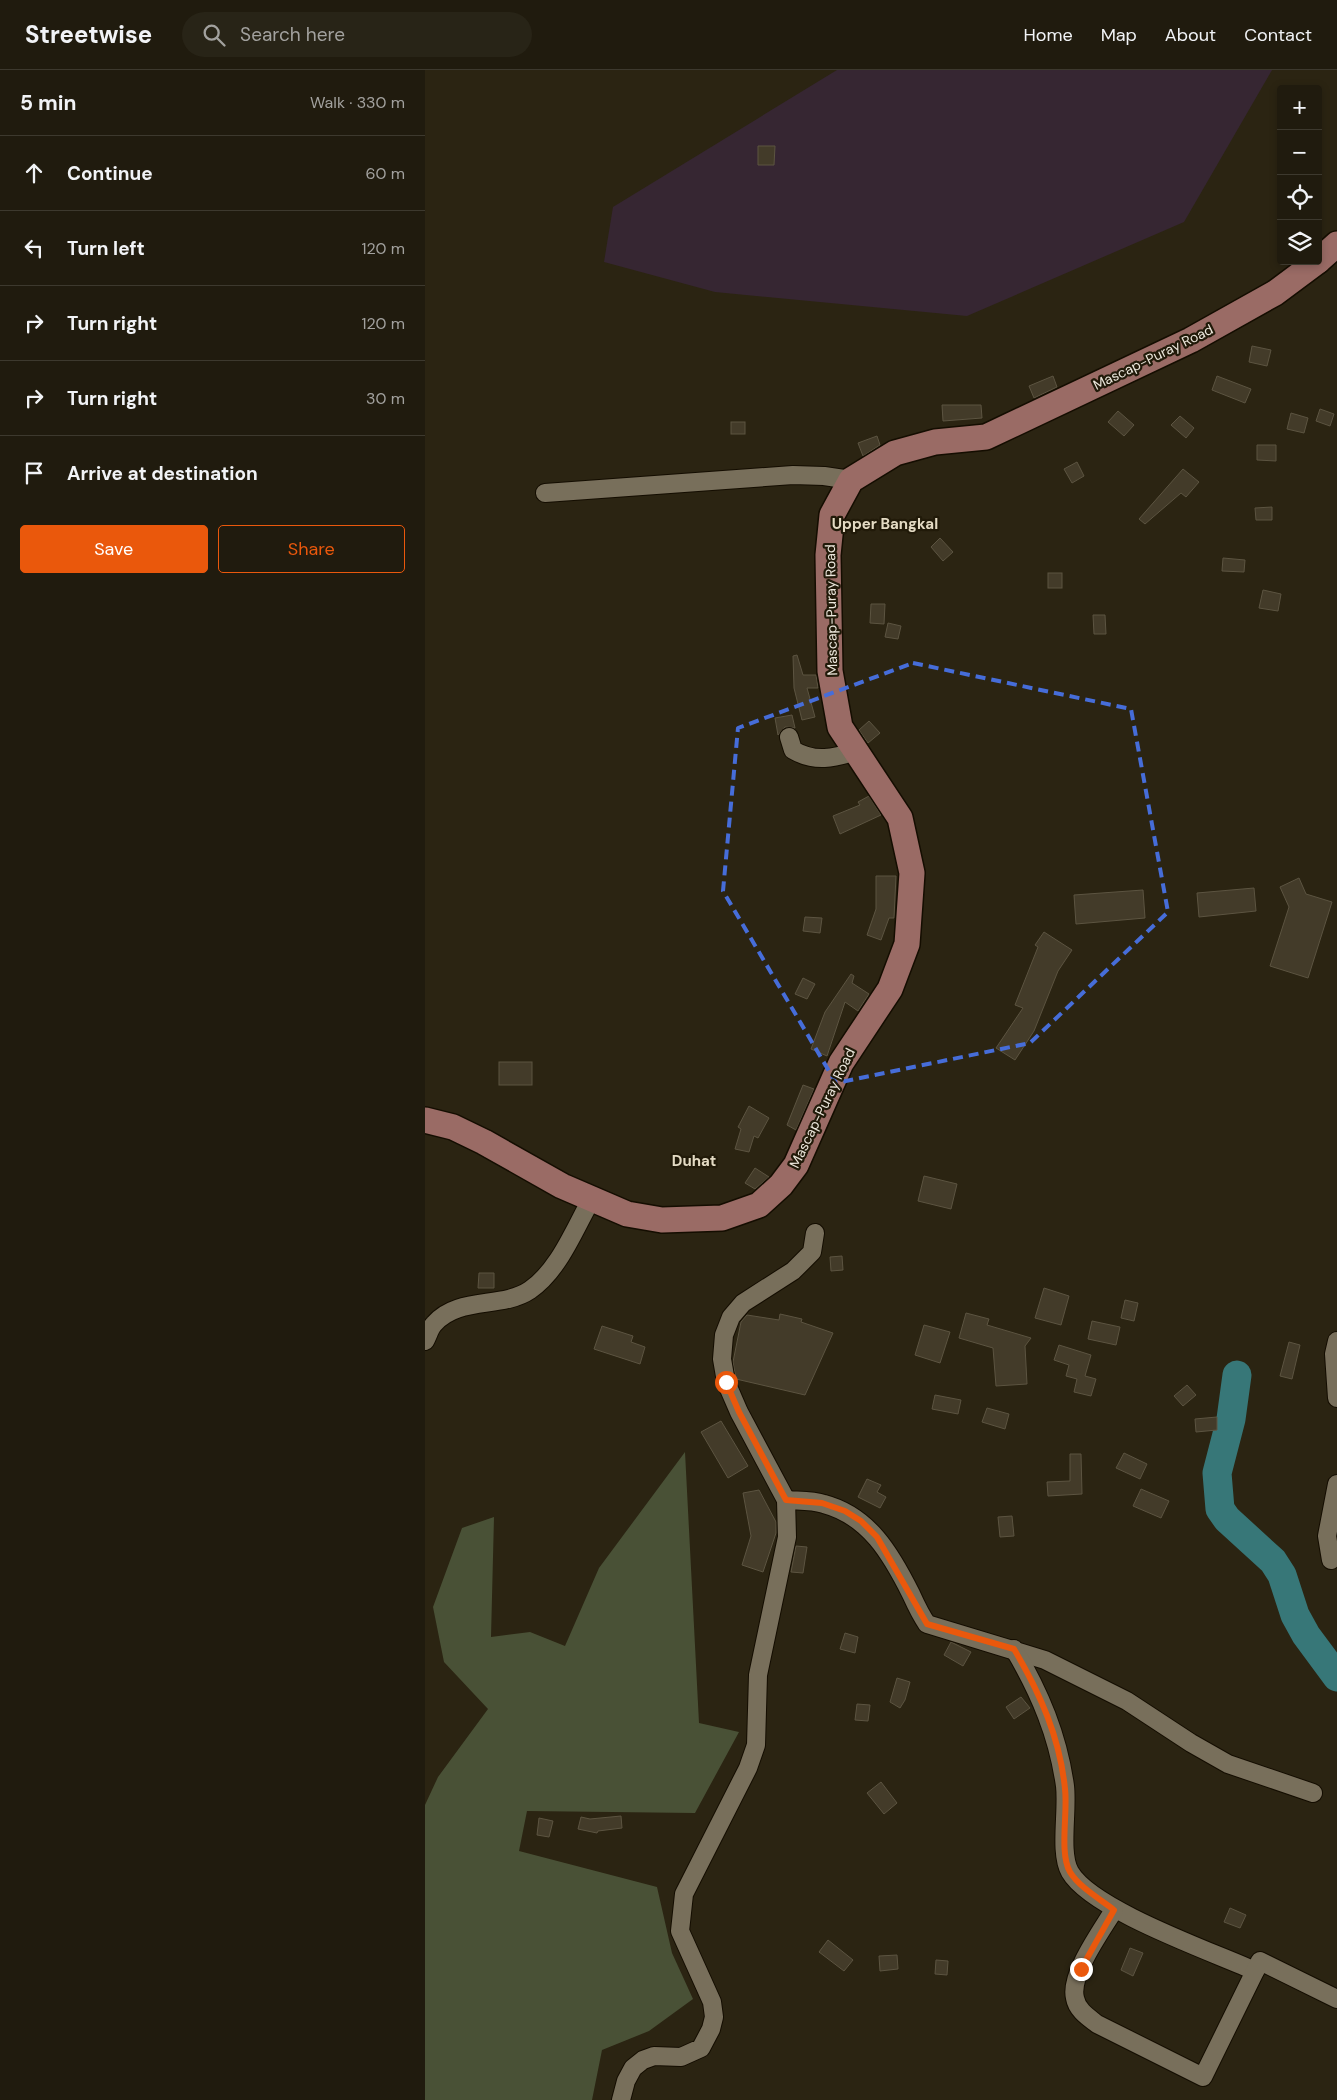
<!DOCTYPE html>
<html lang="en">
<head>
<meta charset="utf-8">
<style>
	:root { --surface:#201b0e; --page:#282417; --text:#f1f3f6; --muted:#a2a19e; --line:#3d392e; --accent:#ea580c }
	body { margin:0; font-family:"DM Sans",sans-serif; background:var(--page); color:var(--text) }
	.controls { position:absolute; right:15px; top:15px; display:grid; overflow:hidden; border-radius:5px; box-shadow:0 2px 8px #0003 }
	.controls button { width:45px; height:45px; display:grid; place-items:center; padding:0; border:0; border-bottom:1px solid var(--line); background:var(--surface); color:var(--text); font:25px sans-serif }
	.stop { position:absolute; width:15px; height:15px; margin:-11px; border:4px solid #ea580c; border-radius:50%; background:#fff }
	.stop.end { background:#ea580c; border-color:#fff; box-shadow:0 1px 5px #0008 }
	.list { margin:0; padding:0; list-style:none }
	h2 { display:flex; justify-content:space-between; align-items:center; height:65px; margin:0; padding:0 20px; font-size:21px }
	h2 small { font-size:16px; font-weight:400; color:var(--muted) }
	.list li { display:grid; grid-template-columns:32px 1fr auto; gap:15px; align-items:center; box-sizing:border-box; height:75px; padding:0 20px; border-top:1px solid var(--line) }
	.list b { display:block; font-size:19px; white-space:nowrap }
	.list em { font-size:16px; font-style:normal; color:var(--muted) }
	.actions { display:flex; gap:10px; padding:15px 20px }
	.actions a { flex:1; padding:11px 0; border:1px solid var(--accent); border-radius:5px; text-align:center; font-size:18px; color:var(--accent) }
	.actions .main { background:var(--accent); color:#fff }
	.icon { flex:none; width:28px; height:28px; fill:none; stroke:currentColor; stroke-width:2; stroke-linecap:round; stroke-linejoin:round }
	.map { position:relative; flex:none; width:912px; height:2030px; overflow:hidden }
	header { display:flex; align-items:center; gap:30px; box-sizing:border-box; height:70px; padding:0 25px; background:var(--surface); border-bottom:1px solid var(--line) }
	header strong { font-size:24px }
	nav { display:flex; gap:28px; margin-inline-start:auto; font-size:18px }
	.search { width:350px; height:45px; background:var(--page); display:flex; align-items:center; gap:12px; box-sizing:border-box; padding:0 18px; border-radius:28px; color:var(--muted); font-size:19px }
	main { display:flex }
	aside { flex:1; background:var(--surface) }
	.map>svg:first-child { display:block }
	.industrial { fill:#362632 }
	.green { fill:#495136 }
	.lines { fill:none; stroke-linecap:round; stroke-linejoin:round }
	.river { stroke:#377778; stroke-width:29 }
	.building { fill:#433b29; stroke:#5c5441 }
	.street-casing { stroke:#140d00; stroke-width:20 }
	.secondary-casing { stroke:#140d00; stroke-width:28 }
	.street { stroke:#786f5b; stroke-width:18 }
	.secondary { stroke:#9a6b65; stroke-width:25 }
	.route { stroke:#ea580c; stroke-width:6 }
	.marked { fill:none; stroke:#466dd9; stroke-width:4; stroke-dasharray:10 6; stroke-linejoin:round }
	.labels { text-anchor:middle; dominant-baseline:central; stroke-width:4.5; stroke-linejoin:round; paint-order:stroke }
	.street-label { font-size:14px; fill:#ece7dc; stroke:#211a09 }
	.neighbourhood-label { font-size:15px; font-weight:bold; fill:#e3dac3; stroke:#211a09 }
</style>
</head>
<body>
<header>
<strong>Streetwise</strong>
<div class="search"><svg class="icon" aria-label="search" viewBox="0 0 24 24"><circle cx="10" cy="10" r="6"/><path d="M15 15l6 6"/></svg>Search here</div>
<nav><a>Home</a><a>Map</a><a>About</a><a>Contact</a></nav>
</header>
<main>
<aside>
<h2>5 min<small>Walk · 330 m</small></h2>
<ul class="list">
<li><svg class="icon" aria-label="ahead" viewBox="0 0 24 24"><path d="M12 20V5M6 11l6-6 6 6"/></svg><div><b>Continue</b></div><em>60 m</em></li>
<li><svg class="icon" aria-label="left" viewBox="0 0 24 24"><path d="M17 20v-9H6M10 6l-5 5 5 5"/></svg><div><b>Turn left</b></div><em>120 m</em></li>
<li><svg class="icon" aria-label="right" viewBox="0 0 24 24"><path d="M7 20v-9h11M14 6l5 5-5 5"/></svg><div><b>Turn right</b></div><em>120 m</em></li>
<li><svg class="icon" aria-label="right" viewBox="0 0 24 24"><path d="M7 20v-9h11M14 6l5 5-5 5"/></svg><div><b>Turn right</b></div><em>30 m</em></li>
<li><svg class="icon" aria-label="arrive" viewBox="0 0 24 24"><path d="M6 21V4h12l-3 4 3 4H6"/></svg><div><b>Arrive at destination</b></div></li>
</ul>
<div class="actions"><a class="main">Save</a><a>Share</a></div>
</aside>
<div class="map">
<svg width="912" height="2030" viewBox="0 0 912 2030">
	<rect width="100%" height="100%" fill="#2b2412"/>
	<polygon class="industrial" points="412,0 847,0 759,152 542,246 290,222 179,192 188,137"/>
	<polygon class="green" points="260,1382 274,1653 314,1662 270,1743 102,1741 94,1781 232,1817 247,1883 268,1929 224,1961 177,1980 167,2030 0,2030 0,1735 13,1707 63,1639 19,1592 8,1537 37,1458 69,1447 66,1567 105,1562 140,1576 174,1498"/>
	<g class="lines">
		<polyline class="river" points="812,1305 806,1349 792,1403 795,1439 802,1449 848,1491 857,1505 870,1545 881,1565 912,1607"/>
	</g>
	<g class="building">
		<polygon points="333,76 350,76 349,95 333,95"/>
		<polygon points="827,276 846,280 842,296 824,292"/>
		<polygon points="628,306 632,317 609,328 604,316"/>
		<polygon points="792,306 826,319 820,333 787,320"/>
		<polygon points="517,335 556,335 557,348 518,351"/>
		<polygon points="895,339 909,344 905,356 891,351"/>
		<polygon points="693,341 709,355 699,366 683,352"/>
		<polygon points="866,343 883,348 879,363 862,359"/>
		<polygon points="755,346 769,358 761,368 746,355"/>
		<rect x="306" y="352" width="14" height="12"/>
		<polygon points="452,366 455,375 438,386 433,373"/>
		<polygon points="832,375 851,375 851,391 832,390"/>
		<polygon points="652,392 659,406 647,413 639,399"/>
		<polygon points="758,399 774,412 761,427 756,423 720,454 714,449"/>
		<polygon points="847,437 847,450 831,450 830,438"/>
		<polygon points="515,468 528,482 518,491 506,477"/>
		<polygon points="798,488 820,490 819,502 797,501"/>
		<rect x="623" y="503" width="14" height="15"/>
		<polygon points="838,520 856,524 853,541 834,538"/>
		<polygon points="446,534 460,534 459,554 445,553"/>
		<polygon points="668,545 680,545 681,564 669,564"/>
		<polygon points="463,553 476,556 473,569 460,567"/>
		<polygon points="372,585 378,605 391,605 393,618 382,618 390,647 377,650 369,618 368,586"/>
		<polygon points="367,645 370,658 360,657 353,665 350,648"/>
		<polygon points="444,651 455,663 443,673 434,660"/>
		<polygon points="444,726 456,745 415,764 408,746 435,735 433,732"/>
		<polygon points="451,806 471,806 469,848 464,848 456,870 442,865 451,839"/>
		<polygon points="874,808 881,824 907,832 883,908 845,896 864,837 855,817"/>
		<polygon points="829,818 831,841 774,847 772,823"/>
		<polygon points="718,820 720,848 651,854 649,825"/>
		<polygon points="380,847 397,848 395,863 378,861"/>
		<polygon points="619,862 647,880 633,901 609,961 590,990 571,978 598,938 590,935 613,877 610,875"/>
		<polygon points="426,904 429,906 427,913 444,924 433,941 420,932 402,986 386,979 400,942"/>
		<polygon points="378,908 390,914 382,929 370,924"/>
		<rect x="74" y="992" width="33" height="23"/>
		<polygon points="378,1015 389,1019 371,1060 362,1055"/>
		<polygon points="324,1036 344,1048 333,1068 329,1066 324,1082 310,1079 316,1059 313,1057"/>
		<polygon points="330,1098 344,1107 330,1119 320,1113"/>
		<polygon points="499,1106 532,1114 526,1139 493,1131"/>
		<polygon points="417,1186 418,1200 406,1201 405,1187"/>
		<polygon points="54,1203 69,1203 69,1218 53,1218"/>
		<polygon points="619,1218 644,1226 636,1255 610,1248"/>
		<polygon points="700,1230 713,1233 709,1251 696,1248"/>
		<polygon points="541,1243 564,1249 562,1255 606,1268 600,1276 602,1314 571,1316 568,1278 534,1268"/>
		<polygon points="355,1244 377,1249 376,1252 408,1263 380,1325 311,1309 308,1292 316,1252 322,1245 354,1250"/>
		<polygon points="667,1251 695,1257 691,1275 663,1269"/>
		<polygon points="499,1255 525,1262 515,1293 490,1285"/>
		<polygon points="177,1256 208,1266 206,1272 220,1277 215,1294 169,1279"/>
		<polygon points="864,1272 875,1275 867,1309 855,1306"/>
		<polygon points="634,1275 666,1285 660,1306 671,1309 666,1326 649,1322 652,1309 641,1306 644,1295 629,1290"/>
		<polygon points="762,1315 771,1325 758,1336 749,1326"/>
		<polygon points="510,1325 536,1330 533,1344 507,1339"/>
		<polygon points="562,1338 584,1344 580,1359 557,1352"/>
		<polygon points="792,1347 792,1360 771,1362 770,1349"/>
		<polygon points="296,1351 323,1396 303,1408 276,1362"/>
		<polygon points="699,1383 722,1394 715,1409 691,1398"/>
		<polygon points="645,1384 656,1384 657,1424 623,1426 622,1412 645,1411"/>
		<polygon points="442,1409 456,1415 452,1422 461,1427 455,1438 433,1427"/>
		<polygon points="716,1419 744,1431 736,1448 708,1436"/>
		<polygon points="334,1420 351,1452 351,1463 338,1502 317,1495 326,1466 318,1423"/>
		<polygon points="587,1446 589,1466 575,1467 573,1447"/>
		<polygon points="371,1476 382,1477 378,1503 366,1502"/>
		<polygon points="420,1563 433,1567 430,1583 415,1579"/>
		<polygon points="526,1572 546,1582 538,1596 519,1585"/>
		<polygon points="472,1608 485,1612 480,1630 475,1638 465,1632"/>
		<polygon points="596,1627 605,1638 589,1649 581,1637"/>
		<polygon points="432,1634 445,1635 443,1651 430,1650"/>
		<polygon points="456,1712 472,1733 459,1744 442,1723"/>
		<polygon points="196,1746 197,1758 173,1761 172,1763 153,1759 156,1747 165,1749"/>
		<polygon points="114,1748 128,1751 124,1767 112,1765"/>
		<polygon points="805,1838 821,1845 815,1858 799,1852"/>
		<polygon points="403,1870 428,1890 419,1901 394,1882"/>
		<polygon points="705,1878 718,1883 708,1906 696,1900"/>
		<polygon points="472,1885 473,1899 455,1901 454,1886"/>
		<polygon points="511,1890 523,1891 522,1905 510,1904"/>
	</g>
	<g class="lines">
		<defs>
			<g id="street">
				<polyline points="120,423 368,405 399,406 426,410"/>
				<path d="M364,667L368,680C390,693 409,688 432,681"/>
				<path d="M0,1271C3,1266 5,1258 9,1254C33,1226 77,1239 105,1220C134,1200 149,1160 166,1130"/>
				<polyline points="912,1271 909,1284 912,1328"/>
				<path d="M361,1430C373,1431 387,1430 399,1434C444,1446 466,1484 486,1524C491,1535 495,1544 502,1554L620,1590L702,1631L766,1673L803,1694L888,1723"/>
				<polyline points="906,1490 902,1466 912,1414"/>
				<path d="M589,1579C615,1623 633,1666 640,1716C643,1741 634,1783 645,1802C667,1840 788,1882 830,1901"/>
				<path d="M689,1840C677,1860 644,1905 650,1928C652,1940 663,1947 672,1954L778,2007L835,1891L912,1929"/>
				<polyline points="196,2030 201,2011 208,1998 218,1990 229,1986 256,1987 276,1978 286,1959 289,1947 287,1932 255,1861 259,1824 323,1698 331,1675 333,1605 362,1467 361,1430 314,1342 301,1312 297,1289 299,1265 306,1247 318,1233 368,1201 387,1182 390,1163"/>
			</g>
			<g id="secondary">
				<polyline points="893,191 912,174"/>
				<polyline points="0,1050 28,1057 59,1072 137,1116 202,1144 237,1150 297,1148 334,1135 356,1115 371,1095 416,993 465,919 482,874 487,803 475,748 415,657 405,601 403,485 407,445 426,410 470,383 510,372 561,367 766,270 850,223 893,191"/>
			</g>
		</defs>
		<use href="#street" class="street-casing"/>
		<use href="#secondary" class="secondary-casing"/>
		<use href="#street" class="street"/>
		<use href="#secondary" class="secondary"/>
	</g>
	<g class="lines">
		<path class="route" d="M301,1312L314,1342L361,1430L397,1433L420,1441L436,1451L452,1467L502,1554L589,1579C615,1623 635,1668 640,1719C643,1742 634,1783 645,1802C654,1817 675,1829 689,1840L656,1899"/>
	</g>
	<path class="marked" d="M488,593L706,639L743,842L605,973L411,1013L298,821L313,658Z"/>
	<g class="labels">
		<g class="street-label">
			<text transform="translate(728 287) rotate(-26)">Mascap-Puray Road</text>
			<text transform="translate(406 540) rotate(-91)">Mascap-Puray Road</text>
			<text transform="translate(397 1038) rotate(-64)">Mascap-Puray Road</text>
		</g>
		<g class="neighbourhood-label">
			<text x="460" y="454">Upper Bangkal</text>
			<text x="269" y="1091">Duhat</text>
		</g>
	</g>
</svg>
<div class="controls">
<button>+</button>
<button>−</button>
<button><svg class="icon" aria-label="locate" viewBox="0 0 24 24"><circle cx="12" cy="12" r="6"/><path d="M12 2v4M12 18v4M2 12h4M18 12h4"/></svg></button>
<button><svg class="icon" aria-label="layers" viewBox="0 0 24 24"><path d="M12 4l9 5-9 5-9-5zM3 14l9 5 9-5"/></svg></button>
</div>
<div class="stop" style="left:301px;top:1312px"></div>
<div class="stop end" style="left:656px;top:1899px"></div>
</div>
</main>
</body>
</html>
